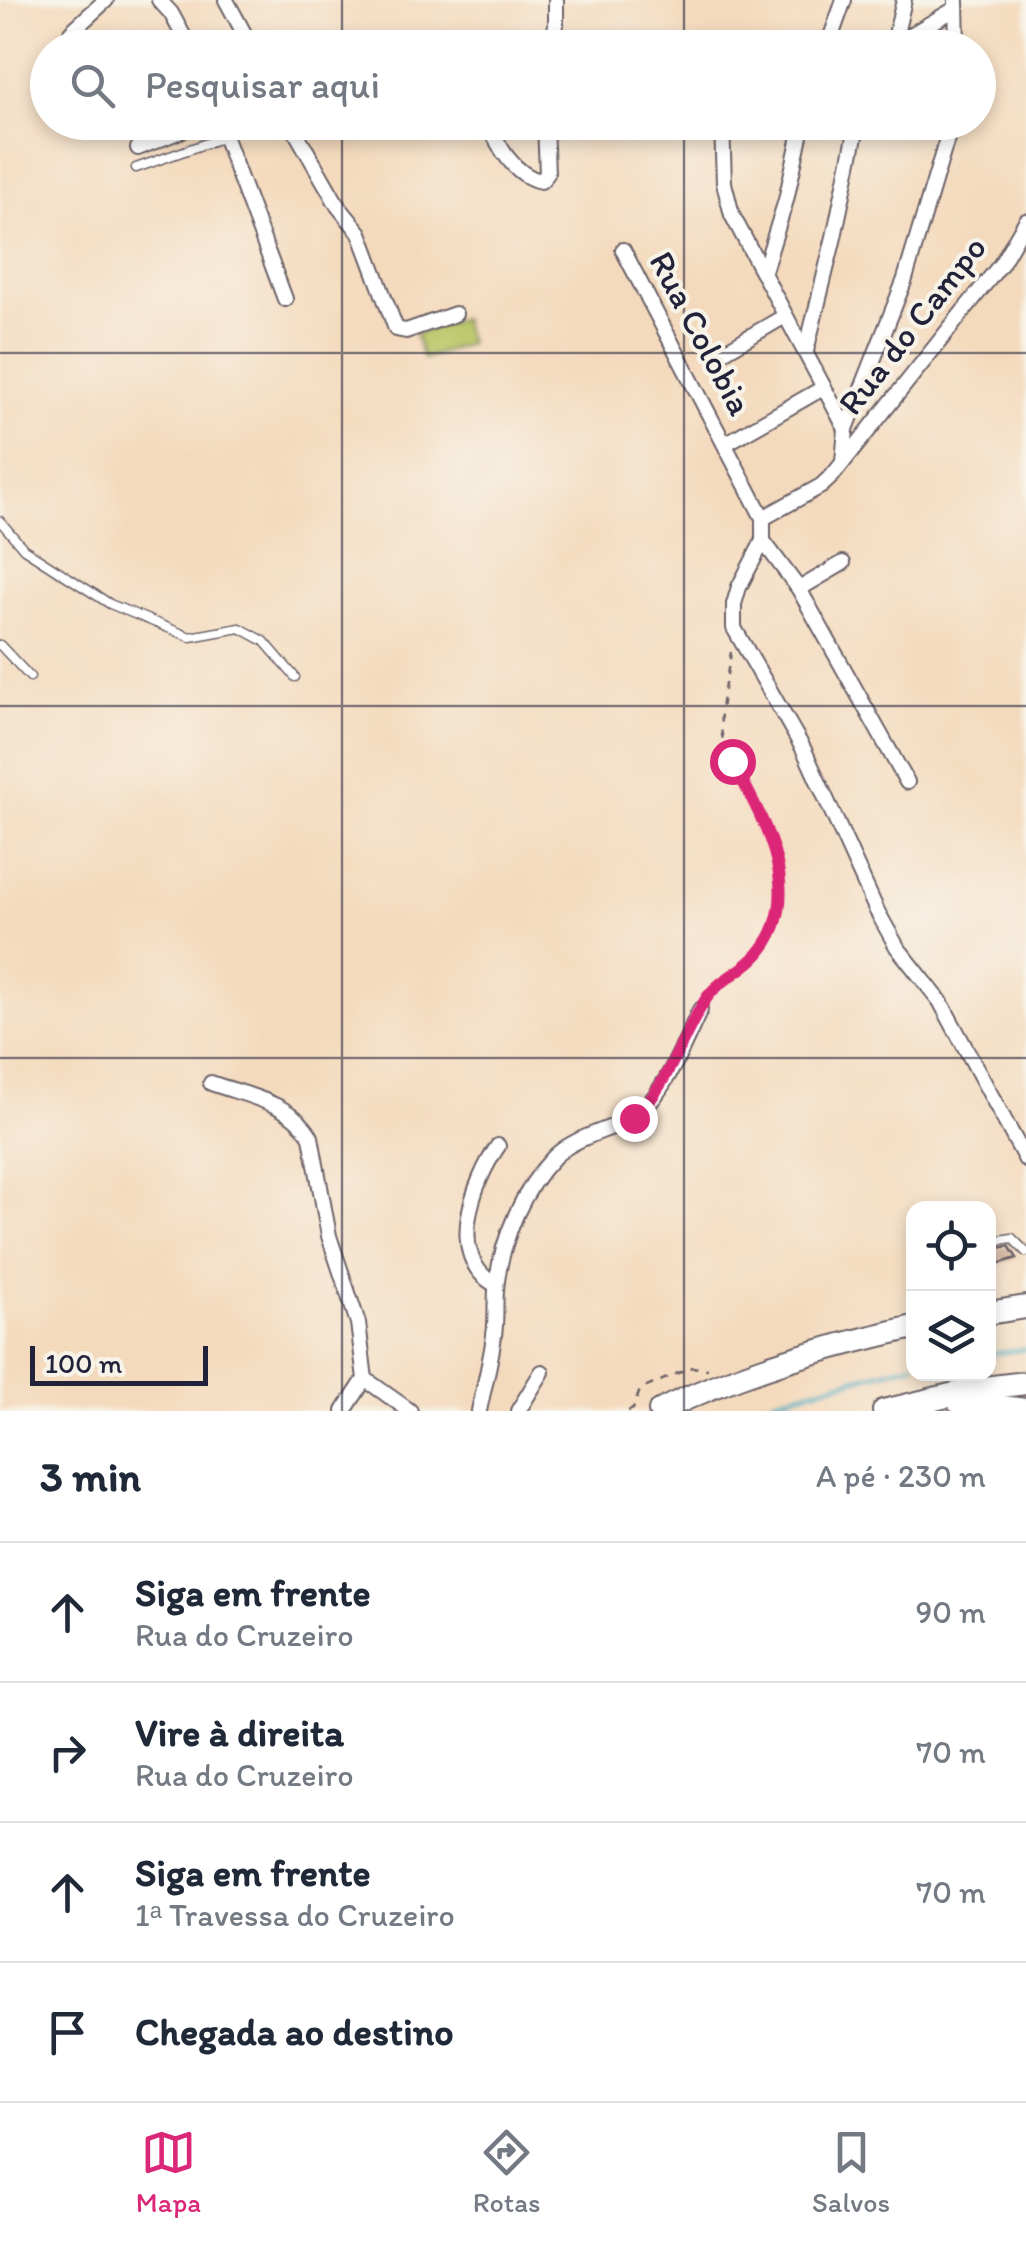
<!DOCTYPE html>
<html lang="pt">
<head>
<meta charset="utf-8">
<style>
	:root { --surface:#fff; --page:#f6f6f7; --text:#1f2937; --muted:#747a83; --line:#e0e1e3; --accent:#db2777 }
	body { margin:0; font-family:Itim,sans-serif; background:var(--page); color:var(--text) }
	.controls { position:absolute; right:30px; bottom:30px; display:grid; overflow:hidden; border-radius:20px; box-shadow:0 5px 15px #0003 }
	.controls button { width:90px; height:90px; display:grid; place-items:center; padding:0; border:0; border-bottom:2px solid var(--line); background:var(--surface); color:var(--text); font:50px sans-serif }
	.scale { position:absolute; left:30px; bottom:25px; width:178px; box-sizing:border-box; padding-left:10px; border:5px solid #22223b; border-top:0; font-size:28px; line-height:35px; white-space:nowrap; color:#22223b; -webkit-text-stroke:8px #f7f3e8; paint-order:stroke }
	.stop { position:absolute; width:30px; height:30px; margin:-22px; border:8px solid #db2777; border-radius:50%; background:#fff }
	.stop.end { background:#db2777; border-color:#fff; box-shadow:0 2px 10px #0008 }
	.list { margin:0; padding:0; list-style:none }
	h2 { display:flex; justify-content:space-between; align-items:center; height:130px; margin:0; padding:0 40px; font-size:42px }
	h2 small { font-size:32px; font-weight:400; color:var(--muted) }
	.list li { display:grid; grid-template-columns:65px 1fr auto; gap:30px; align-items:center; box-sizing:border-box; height:140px; padding:0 40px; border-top:2px solid var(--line) }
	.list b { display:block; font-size:38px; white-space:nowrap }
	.list p { margin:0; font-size:32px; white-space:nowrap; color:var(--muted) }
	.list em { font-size:32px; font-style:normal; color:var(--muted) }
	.icon { flex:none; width:55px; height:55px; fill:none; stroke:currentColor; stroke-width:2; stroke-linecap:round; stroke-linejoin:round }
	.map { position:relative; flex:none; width:1026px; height:1411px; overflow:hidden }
	.search { position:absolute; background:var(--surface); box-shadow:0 5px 15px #0003; left:30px; right:30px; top:30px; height:110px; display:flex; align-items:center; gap:25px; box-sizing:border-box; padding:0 35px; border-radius:55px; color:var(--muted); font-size:38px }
	.sheet { height:690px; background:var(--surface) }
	nav { display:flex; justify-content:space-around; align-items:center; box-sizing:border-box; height:140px; border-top:2px solid var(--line); background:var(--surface); font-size:28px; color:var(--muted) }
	nav a { display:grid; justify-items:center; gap:5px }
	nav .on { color:var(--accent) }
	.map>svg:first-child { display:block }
	.green { fill:#bbc86a; stroke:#6e7552; stroke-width:2.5 }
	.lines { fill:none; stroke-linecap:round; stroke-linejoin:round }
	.stream { stroke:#46afc5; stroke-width:4 }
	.building { fill:#c99c85 }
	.lane-casing { stroke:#6c6268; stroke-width:11 }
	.street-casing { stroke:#6c6268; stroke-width:18 }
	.primary-casing { stroke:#6c6268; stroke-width:26 }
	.path { stroke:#6c6268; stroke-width:2.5; stroke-dasharray:8 8; stroke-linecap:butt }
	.lane { stroke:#fff; stroke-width:8 }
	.street { stroke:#fff; stroke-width:14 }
	.primary { stroke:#fff; stroke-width:22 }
	.route { stroke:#db2777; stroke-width:12 }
	.grid { fill:none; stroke:#22223b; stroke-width:2.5; stroke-opacity:0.55 }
	.labels { text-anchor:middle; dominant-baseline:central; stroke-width:8; stroke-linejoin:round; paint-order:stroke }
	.street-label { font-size:35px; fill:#22223b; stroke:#f7f3e8 }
</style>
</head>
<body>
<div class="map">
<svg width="1026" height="1411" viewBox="0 0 1026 1411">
	<rect width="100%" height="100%" fill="#f7f3e8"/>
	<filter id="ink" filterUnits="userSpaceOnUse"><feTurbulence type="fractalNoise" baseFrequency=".01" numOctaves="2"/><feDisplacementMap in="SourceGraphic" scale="20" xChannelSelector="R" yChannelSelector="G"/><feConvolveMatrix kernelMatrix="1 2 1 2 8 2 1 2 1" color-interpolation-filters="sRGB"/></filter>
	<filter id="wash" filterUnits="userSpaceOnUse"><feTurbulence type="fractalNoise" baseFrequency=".0048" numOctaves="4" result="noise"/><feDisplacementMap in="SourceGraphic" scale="40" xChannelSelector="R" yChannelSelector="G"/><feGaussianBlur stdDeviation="2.25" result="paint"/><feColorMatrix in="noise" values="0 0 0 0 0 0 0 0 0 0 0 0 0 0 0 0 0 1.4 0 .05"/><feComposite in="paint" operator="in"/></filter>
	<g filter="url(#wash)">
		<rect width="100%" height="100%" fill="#f4dabd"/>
		<polygon class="green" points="461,319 469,343 423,359 415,334"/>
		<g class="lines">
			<g class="stream">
				<polyline points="988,1354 1026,1349"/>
				<polyline points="746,1411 780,1398 914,1364"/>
			</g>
		</g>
		<g id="blocks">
			<polygon class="building" points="1009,1246 1017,1258 988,1267 988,1250"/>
		</g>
	</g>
	<g filter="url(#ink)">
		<use href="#blocks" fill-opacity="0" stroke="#6c6268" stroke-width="2.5"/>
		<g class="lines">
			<defs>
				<g id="lane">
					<polyline points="136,168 224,137"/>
					<polyline points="0,521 24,549 110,604 190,637 240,628 264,641 295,677"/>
					<polyline points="0,645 30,677"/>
					<polyline points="988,1242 1012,1238 1026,1252"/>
				</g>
				<g id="street">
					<polyline points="159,0 171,13 190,48"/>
					<polyline points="226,0 252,48"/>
					<polyline points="956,1 957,48"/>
					<polyline points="71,32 106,0"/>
					<polyline points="462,42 463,48"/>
					<polyline points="897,43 955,9"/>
					<polyline points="893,47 904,0"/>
					<polyline points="552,48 556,25 556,0"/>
					<polyline points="827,48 844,0"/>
					<polyline points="219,122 285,299"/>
					<polyline points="290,122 338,206 360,233 396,329 406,331 455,314"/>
					<path d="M489,122C497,146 515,176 541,181L547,174L545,122"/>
					<polyline points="722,122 724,183 732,215 846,429 843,462"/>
					<polyline points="138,148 203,122"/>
					<polyline points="623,250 763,518 763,541 799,589 907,782"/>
					<polyline points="763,274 786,200 803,122"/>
					<polyline points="806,351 834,237 858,122"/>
					<polyline points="718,355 785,316"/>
					<polyline points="846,429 905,279 952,122"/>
					<polyline points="725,444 823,388"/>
					<polyline points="763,518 821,486 833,475 1001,264 1026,221"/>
					<polyline points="763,541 739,587 734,604 734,628 804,750 877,911 897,947 940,1001 1026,1160"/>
					<polyline points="799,589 843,563"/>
					<path d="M211,1083C247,1096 291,1102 311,1137L329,1236L358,1323L365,1379L344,1411"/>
					<path d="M496,1285C445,1258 473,1182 498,1146"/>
					<polyline points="365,1379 410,1411"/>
					<path d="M479,1411C484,1386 491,1361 494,1335C497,1317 494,1299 497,1281C503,1237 523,1189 554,1157C574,1137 605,1132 630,1119C661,1104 685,1041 700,1010"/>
					<polyline points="518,1411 542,1372"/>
				</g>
				<g id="primary">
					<polyline points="988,1313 1026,1307"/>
					<polyline points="959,1402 1026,1410"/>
					<path d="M660,1411C739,1371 827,1347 914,1327"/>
					<polyline points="884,1411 976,1389 1026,1383"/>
				</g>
			</defs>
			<use href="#lane" class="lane-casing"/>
			<use href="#street" class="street-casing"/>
			<use href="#primary" class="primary-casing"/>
			<g class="path">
				<path d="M705,1000C722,977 752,968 767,943C810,869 746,810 724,743C715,715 727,681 731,652"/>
				<polyline points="628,1411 633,1409 640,1390 692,1367 708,1369"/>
			</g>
			<use href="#lane" class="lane"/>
			<use href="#street" class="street"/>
			<use href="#primary" class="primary"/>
		</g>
	</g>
	<g class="lines" filter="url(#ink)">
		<path class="route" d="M634,1118C669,1085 680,1038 706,999C719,979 743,972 758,954C809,896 762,817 732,761"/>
	</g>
	<path class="grid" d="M342,0V48M684,0V48M342,122V1411M684,122V1411M0,353H1026M0,706H1026M0,1058H1026"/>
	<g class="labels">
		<g class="street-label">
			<text transform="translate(912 325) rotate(-52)">Rua do Campo</text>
			<text transform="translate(701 333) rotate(62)">Rua Colobia</text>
		</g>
	</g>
</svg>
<div class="controls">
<button><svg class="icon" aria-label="locate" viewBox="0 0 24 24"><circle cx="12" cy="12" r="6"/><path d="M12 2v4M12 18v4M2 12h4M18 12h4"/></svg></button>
<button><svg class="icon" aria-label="layers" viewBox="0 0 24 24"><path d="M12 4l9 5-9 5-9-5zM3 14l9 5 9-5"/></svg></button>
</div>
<div class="scale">100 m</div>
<div class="stop" style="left:732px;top:761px"></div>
<div class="stop end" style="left:634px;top:1118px"></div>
<div class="search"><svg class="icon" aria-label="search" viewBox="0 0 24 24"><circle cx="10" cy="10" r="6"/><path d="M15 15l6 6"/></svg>Pesquisar aqui</div>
</div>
<section class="sheet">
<h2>3 min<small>A pé · 230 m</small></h2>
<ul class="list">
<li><svg class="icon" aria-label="ahead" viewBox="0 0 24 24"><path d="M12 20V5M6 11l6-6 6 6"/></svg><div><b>Siga em frente</b><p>Rua do Cruzeiro</p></div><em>90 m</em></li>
<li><svg class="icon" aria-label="right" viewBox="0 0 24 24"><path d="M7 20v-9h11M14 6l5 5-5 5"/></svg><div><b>Vire à direita</b><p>Rua do Cruzeiro</p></div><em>70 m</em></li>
<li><svg class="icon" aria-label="ahead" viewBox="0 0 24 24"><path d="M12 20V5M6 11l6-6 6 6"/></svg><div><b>Siga em frente</b><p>1ᵃ Travessa do Cruzeiro</p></div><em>70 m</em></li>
<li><svg class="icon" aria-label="arrive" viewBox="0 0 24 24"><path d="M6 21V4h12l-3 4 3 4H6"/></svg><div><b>Chegada ao destino</b></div></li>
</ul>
</section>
<nav>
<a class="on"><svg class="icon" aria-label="map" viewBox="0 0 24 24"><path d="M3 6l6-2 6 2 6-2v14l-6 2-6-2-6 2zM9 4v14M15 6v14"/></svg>Mapa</a>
<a><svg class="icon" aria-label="directions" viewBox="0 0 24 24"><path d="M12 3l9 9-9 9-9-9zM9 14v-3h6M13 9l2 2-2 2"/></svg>Rotas</a>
<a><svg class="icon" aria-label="saved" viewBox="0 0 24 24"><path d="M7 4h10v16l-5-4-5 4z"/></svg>Salvos</a>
</nav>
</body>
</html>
